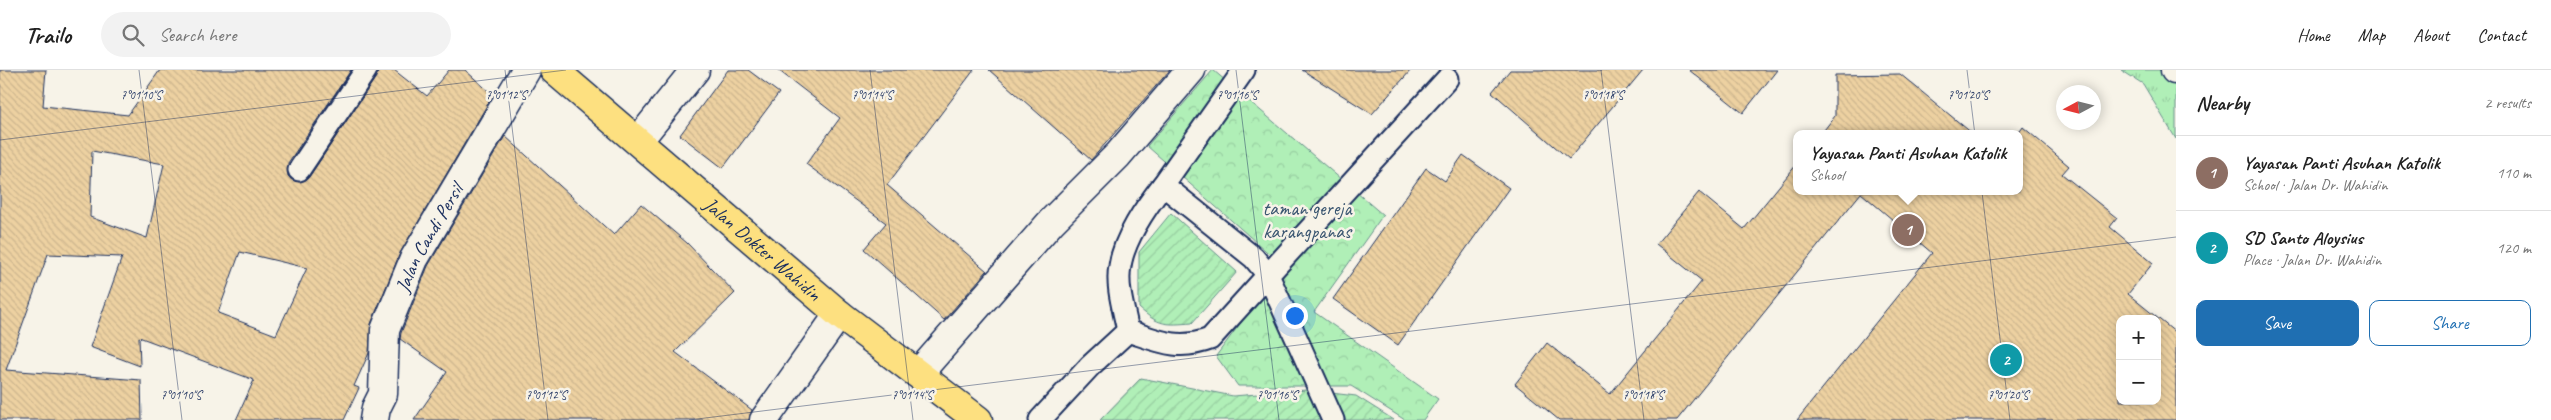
<!DOCTYPE html>
<html lang="en">
<head>
<meta charset="utf-8">
<style>
	:root { --surface:#fff; --page:#f2f2f2; --text:#222; --muted:#767676; --line:#e0e0e0; --accent:#1f6fb2 }
	body { margin:0; font-family:Caveat,sans-serif; background:var(--page); color:var(--text) }
	.controls { position:absolute; right:15px; bottom:15px; display:grid; overflow:hidden; border-radius:10px; box-shadow:0 2px 12px #0003 }
	.controls button { width:45px; height:45px; display:grid; place-items:center; padding:0; border:0; border-bottom:1px solid var(--line); background:var(--surface); color:var(--text); font:25px sans-serif }
	.compass { position:absolute; left:2056px; top:15px; width:45px; height:45px; border-radius:50%; background:var(--surface); box-shadow:0 2px 12px #0003; rotate:263deg }
	.you { position:absolute; left:1294px; top:245px; width:18px; height:18px; margin:-12px; border:4px solid #fff; border-radius:50%; background:#1a73e8; box-shadow:0 0 0 8px #1a73e833 }
	.badge { display:grid; place-items:center; width:32px; height:32px; border-radius:50%; background:var(--accent); color:#fff; font-size:16px; font-weight:700 }
	.pin { position:absolute; translate:-50% -50%; border:2px solid #fff; box-shadow:0 1px 5px #0006 }
	.popup { position:absolute; left:1793px; top:60px; width:230px; height:65px; box-sizing:border-box; display:grid; place-content:center; border-radius:10px; background:var(--surface); filter:drop-shadow(0 1px 4px #0005); font-size:16px; white-space:nowrap; color:var(--muted) }
	.popup b { font-size:19px; color:var(--text) }
	.popup::after { content:''; position:absolute; left:50%; top:100%; margin-left:-10px; border:10px solid transparent; border-top-color:var(--surface) }
	.list { margin:0; padding:0; list-style:none }
	h2 { display:flex; justify-content:space-between; align-items:center; height:65px; margin:0; padding:0 20px; font-size:21px }
	h2 small { font-size:16px; font-weight:400; color:var(--muted) }
	.list li { display:grid; grid-template-columns:32px 1fr auto; gap:15px; align-items:center; box-sizing:border-box; height:75px; padding:0 20px; border-top:1px solid var(--line) }
	.list b { display:block; font-size:19px; white-space:nowrap }
	.list p { margin:0; font-size:16px; white-space:nowrap; color:var(--muted) }
	.list em { font-size:16px; font-style:normal; color:var(--muted) }
	.actions { display:flex; gap:10px; padding:15px 20px }
	.actions a { flex:1; padding:11px 0; border:1px solid var(--accent); border-radius:10px; text-align:center; font-size:18px; color:var(--accent) }
	.actions .main { background:var(--accent); color:#fff }
	.icon { flex:none; width:28px; height:28px; fill:none; stroke:currentColor; stroke-width:2; stroke-linecap:round; stroke-linejoin:round }
	.map { position:relative; flex:none; width:2176px; height:350px; overflow:hidden }
	header { display:flex; align-items:center; gap:30px; box-sizing:border-box; height:70px; padding:0 25px; background:var(--surface); border-bottom:1px solid var(--line) }
	header strong { font-size:24px }
	nav { display:flex; gap:28px; margin-inline-start:auto; font-size:18px }
	.search { width:350px; height:45px; background:var(--page); display:flex; align-items:center; gap:12px; box-sizing:border-box; padding:0 18px; border-radius:28px; color:var(--muted); font-size:19px }
	main { display:flex }
	aside { flex:1; background:var(--surface) }
	.map>svg:first-child { display:block }
	.grass { fill:url(#grass-tufts); stroke:#668f8a }
	.park { fill:url(#park-crowns); stroke:#668f8a }
	.garden { fill:url(#garden-furrows); stroke:#668f8a }
	.building { fill:url(#building-back-hatch); stroke:#1b2f5e; fill-rule:evenodd }
	.lines { fill:none; stroke-linecap:round; stroke-linejoin:round }
	.lane-casing { stroke:#1b2f5e; stroke-width:25 }
	.street-casing { stroke:#1b2f5e; stroke-width:31 }
	.highway-casing { stroke:#1b2f5e; stroke-width:31 }
	.lane { stroke:#f7f3e8; stroke-width:21 }
	.street { stroke:#f7f3e8; stroke-width:28 }
	.highway { stroke:#fde080; stroke-width:28 }
	.ticks { fill:none; stroke:#1b2f5e; stroke-width:1; stroke-opacity:0.45 }
	.labels { text-anchor:middle; dominant-baseline:central; stroke-width:5; stroke-linejoin:round; paint-order:stroke }
	.park-label { font-size:20px; fill:#395570; stroke:#f7f3e8 }
	.street-label { font-size:20px; fill:#1b2f5e; stroke:#f7f3e8 }
	.ticks-label { font-size:12px; text-anchor:middle; fill:#1b2f5e; stroke:#f7f3e8; stroke-width:5; stroke-linejoin:round; paint-order:stroke }
</style>
</head>
<body>
<header>
<strong>Trailo</strong>
<div class="search"><svg class="icon" aria-label="search" viewBox="0 0 24 24"><circle cx="10" cy="10" r="6"/><path d="M15 15l6 6"/></svg>Search here</div>
<nav><a>Home</a><a>Map</a><a>About</a><a>Contact</a></nav>
</header>
<main>
<div class="map">
<svg width="2176" height="350" viewBox="0 0 2176 350">
	<defs>
		<pattern id="grass-tufts" width="24" height="20" patternUnits="userSpaceOnUse" patternTransform="scale(1.25)"><rect width="24" height="20" fill="#b0efb7"/><path d="M3 7l-1-3M5 7V3M7 7l1-3M15 17l-1-3M17 17v-4M19 17l1-3" fill="none" stroke="#97cda0"/></pattern>
		<pattern id="park-crowns" width="20" height="18" patternUnits="userSpaceOnUse" patternTransform="scale(1.25)"><rect width="20" height="18" fill="#b0efb7"/><path d="M2 6a3 3 0 1 1 6 0M12 15a3 3 0 1 1 6 0" fill="none" stroke="#97cda0"/></pattern>
		<pattern id="garden-furrows" width="10" height="10" patternUnits="userSpaceOnUse" patternTransform="scale(1.25)"><rect width="10" height="10" fill="#b0efb7"/><path d="M-1 1l2-2M0 10L10 0M9 11l2-2" fill="none" stroke="#97cda0"/></pattern>
		<pattern id="building-back-hatch" width="6" height="6" patternUnits="userSpaceOnUse" patternTransform="scale(1.25)"><rect width="6" height="6" fill="#edd1a1"/><path d="M-1 5l2 2M0 0l6 6M5-1l2 2" fill="none" stroke="#cbb48d"/></pattern>
	</defs>
	<rect width="100%" height="100%" fill="#f7f3e8"/>
	<filter id="ink" filterUnits="userSpaceOnUse"><feTurbulence type="fractalNoise" baseFrequency=".02" numOctaves="2"/><feDisplacementMap in="SourceGraphic" scale="10" xChannelSelector="R" yChannelSelector="G"/><feConvolveMatrix kernelMatrix="1 2 1 2 8 2 1 2 1" color-interpolation-filters="sRGB"/></filter>
	<g filter="url(#ink)">
		<polygon class="grass" points="2121,0 2176,0 2176,69 2143,14"/>
		<polygon class="park" points="1213,0 1383,145 1314,242 1438,329 1423,350 1405,350 1351,316 1238,316 1216,286 1283,196 1147,76"/>
		<g class="garden">
			<path d="M1171,143L1237,202L1192,253C1166,255 1159,256 1139,238V182Z"/>
			<polygon points="1141,308 1233,326 1306,320 1356,326 1394,350 1100,350"/>
		</g>
		<g class="building">
			<path d="M0,0H46L43,36L128,45L160,0H351L288,93V106L299,112L309,107L376,7L378,0H394L427,26L449,0H465L493,25L400,183L371,254L369,283L354,316L359,318L344,350H236L254,310L139,267L140,296L90,277L122,187L48,184L6,300L141,310L142,350H0ZM92,81L164,94L147,168L90,147ZM240,182L307,198L276,265L218,243Z"/>
			<polygon points="728,0 748,0 779,23 723,98 680,65"/>
			<polygon points="778,0 974,0 887,115 987,201 944,250 864,179 886,153 806,94 840,48"/>
			<polygon points="989,0 1170,0 1091,90"/>
			<polygon points="1302,0 1411,0 1372,44"/>
			<polygon points="1510,0 1643,0 1569,89 1492,22"/>
			<polygon points="1689,0 1777,0 1743,43"/>
			<polygon points="1900,4 1973,64 1821,64 1835,46 1835,5"/>
			<path d="M2023,57L2069,96L2062,104L2117,148L2110,157L2153,193L2128,224L2176,263V350H1797L1932,183L1861,123L1677,350H1559L1515,314L1547,273L1610,324L1702,211L1656,174L1699,122L1744,159L1797,94V121H2019L2018,64ZM2120,249H2157V331H2120Z"/>
			<polygon points="505,66 614,165 641,134 687,173 735,223 675,282 752,340 749,350 414,350 447,302 400,269 401,263 428,196"/>
			<polygon points="1463,85 1509,118 1398,275 1333,229 1426,98 1445,111"/>
		</g>
		<g class="lines">
			<defs>
				<g id="lane">
					<polyline points="299,100 366,0"/>
					<path d="M1163,115L1254,188L1268,205L1210,269C1178,281 1159,271 1128,261C1124,240 1116,217 1120,196C1124,168 1146,137 1163,115Z"/>
					<polyline points="1163,115 1244,0"/>
					<polyline points="1040,350 1090,296 1128,261"/>
					<polyline points="1333,350 1268,205 1447,9"/>
				</g>
				<g id="street">
					<polyline points="2175,0 2176,0"/>
					<polyline points="638,71 695,0"/>
					<polyline points="918,304 1051,152 1118,85 1191,0"/>
					<path id="s1" d="M374,350L376,338L383,324L385,260L414,189L526,0"/>
					<polyline points="764,350 839,244"/>
				</g>
				<g id="highway">
					<path id="s2" d="M554,0L839,244L978,350"/>
				</g>
			</defs>
			<use href="#lane" class="lane-casing"/>
			<use href="#street" class="street-casing"/>
			<use href="#highway" class="highway-casing"/>
			<use href="#lane" class="lane"/>
			<use href="#street" class="street"/>
			<use href="#highway" class="highway"/>
		</g>
	</g>
	<path class="ticks" d="M139,0L182,350M505,0L548,350M870,0L913,350M1236,0L1279,350M1601,0L1644,350M1967,0L2010,350M0,70L566,0M689,350L2176,167"/>
	<g class="labels">
		<g class="park-label">
			<text x="1307" y="138">taman gereja<tspan x="1307" dy="23">karangpanas</tspan></text>
		</g>
		<g class="street-label">
			<text stroke="none"><textPath href="#s1" startOffset="194">Jalan Candi Persil</textPath></text>
			<text stroke="none"><textPath href="#s2" startOffset="275">Jalan Dokter Wahidin</textPath></text>
		</g>
	</g>
	<g class="ticks-label">
		<text x="141" y="29">7°01'10"S</text>
		<text x="506" y="29">7°01'12"S</text>
		<text x="872" y="29">7°01'14"S</text>
		<text x="1237" y="29">7°01'16"S</text>
		<text x="1603" y="29">7°01'18"S</text>
		<text x="1968" y="29">7°01'20"S</text>
		<text x="181" y="329">7°01'10"S</text>
		<text x="546" y="329">7°01'12"S</text>
		<text x="912" y="329">7°01'14"S</text>
		<text x="1277" y="329">7°01'16"S</text>
		<text x="1643" y="329">7°01'18"S</text>
		<text x="2008" y="329">7°01'20"S</text>
	</g>
</svg>
<div class="controls">
<button>+</button>
<button>−</button>
</div>
<svg class="compass" viewBox="-18 -18 36 36"><path d="M0-13l5 13h-10z" fill="#e53935"/><path d="M0 13l5-13h-10z" fill="#767676"/></svg>
<div class="you"></div>
<div class="pin badge" style="left:1908px;top:160px;background:#8d6e63">1</div>
<div class="popup"><b>Yayasan Panti Asuhan Katolik</b>School</div>
<div class="pin badge" style="left:2006px;top:290px;background:#0f9aa8">2</div>
</div>
<aside>
<h2>Nearby<small>2 results</small></h2>
<ul class="list">
<li><span class="badge" style="background:#8d6e63">1</span><div><b>Yayasan Panti Asuhan Katolik</b><p>School · Jalan Dr. Wahidin</p></div><em>110 m</em></li>
<li><span class="badge" style="background:#0f9aa8">2</span><div><b>SD Santo Aloysius</b><p>Place · Jalan Dr. Wahidin</p></div><em>120 m</em></li>
</ul>
<div class="actions"><a class="main">Save</a><a>Share</a></div>
</aside>
</main>
</body>
</html>
